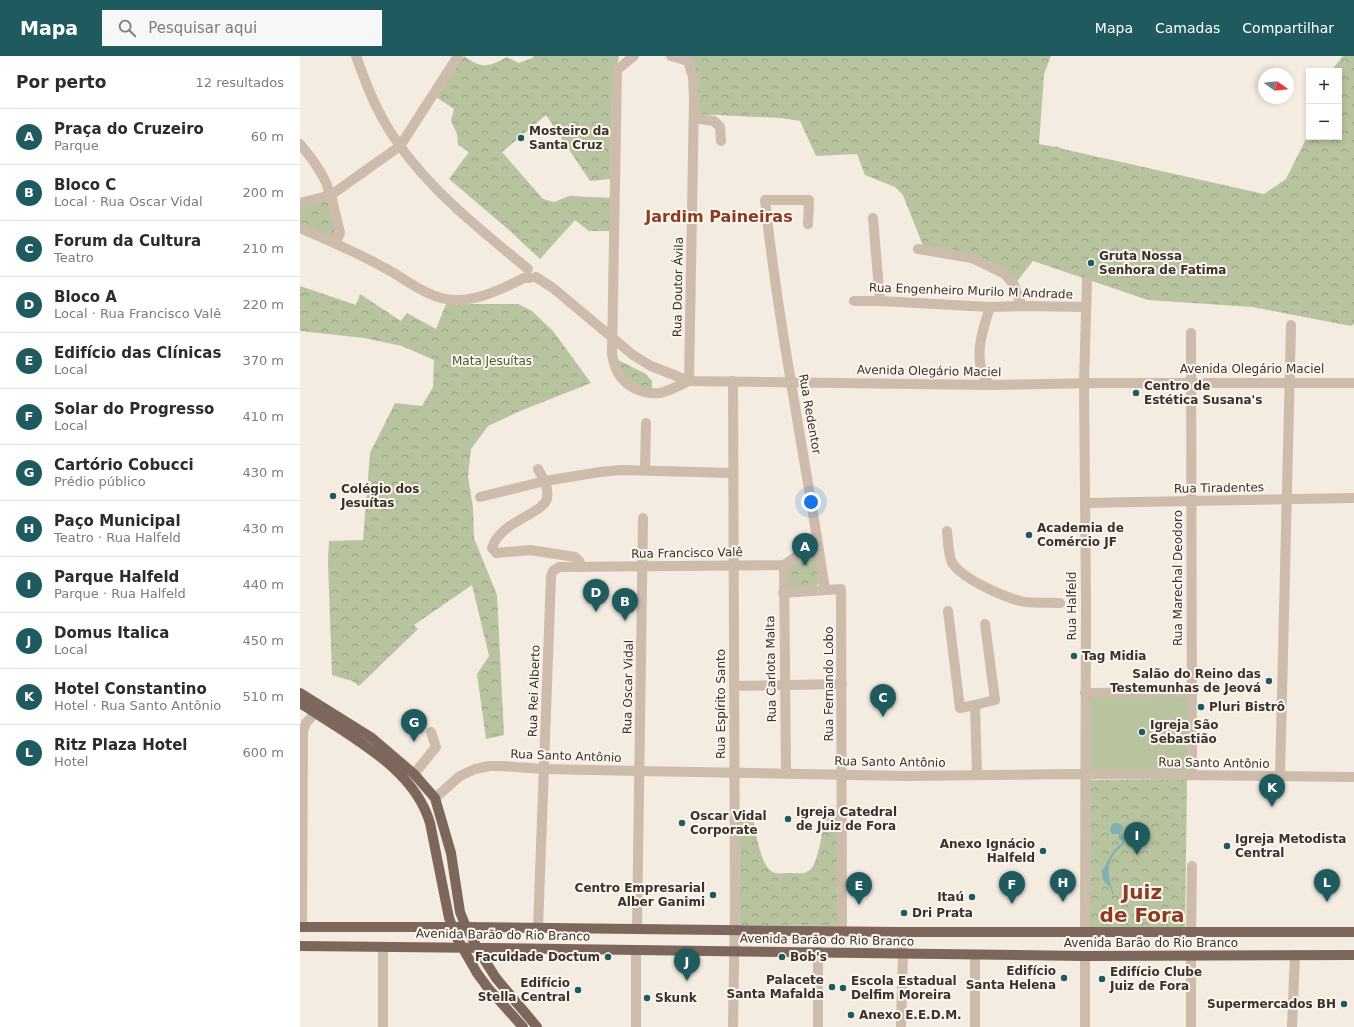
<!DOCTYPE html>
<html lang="pt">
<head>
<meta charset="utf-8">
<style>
	:root { --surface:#fff; --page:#f7f7f7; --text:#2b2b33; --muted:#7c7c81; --line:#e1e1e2; --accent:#1f5a5e }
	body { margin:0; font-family:"DejaVu Sans",sans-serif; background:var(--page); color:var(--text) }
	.controls { position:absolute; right:12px; top:12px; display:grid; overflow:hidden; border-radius:0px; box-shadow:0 2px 6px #0003 }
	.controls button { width:36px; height:36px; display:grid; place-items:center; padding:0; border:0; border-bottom:1px solid var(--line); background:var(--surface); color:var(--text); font:20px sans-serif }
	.compass { position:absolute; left:958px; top:12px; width:36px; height:36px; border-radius:50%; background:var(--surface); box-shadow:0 2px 6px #0003; rotate:104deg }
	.you { position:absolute; left:511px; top:446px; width:14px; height:14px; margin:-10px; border:3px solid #fff; border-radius:50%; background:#1a73e8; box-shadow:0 0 0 6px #1a73e833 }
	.badge { display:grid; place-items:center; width:26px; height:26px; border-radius:50%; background:var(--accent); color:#fff; font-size:13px; font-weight:700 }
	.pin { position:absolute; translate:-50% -33px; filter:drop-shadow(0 1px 2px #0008) }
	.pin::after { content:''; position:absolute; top:21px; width:14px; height:12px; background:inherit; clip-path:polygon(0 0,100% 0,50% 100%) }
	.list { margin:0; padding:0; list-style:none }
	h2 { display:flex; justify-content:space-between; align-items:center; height:52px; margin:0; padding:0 16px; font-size:17px }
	h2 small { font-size:13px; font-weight:400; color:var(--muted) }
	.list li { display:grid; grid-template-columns:26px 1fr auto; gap:12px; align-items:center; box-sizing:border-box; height:56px; padding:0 16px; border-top:1px solid var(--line) }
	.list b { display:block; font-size:15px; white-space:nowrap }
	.list p { margin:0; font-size:13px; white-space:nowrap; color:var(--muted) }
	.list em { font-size:13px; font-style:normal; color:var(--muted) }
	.icon { flex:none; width:22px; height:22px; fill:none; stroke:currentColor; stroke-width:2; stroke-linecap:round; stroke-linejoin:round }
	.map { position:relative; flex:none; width:1054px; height:971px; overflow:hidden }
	header { display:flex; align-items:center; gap:24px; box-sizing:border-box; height:56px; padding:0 20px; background:var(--accent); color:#fff }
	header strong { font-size:19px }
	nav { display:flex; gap:22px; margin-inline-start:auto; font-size:14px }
	.search { width:280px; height:36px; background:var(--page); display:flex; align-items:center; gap:10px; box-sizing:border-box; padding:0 14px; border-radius:0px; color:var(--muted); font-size:15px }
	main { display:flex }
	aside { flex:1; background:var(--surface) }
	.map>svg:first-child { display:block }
	.green { fill:#b8c4a0 }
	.forest { fill:url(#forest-crowns) }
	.water { fill:#7fb0b2 }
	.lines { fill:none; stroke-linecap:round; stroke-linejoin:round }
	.minor { stroke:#cdbbac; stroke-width:10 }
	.major { stroke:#7d675c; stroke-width:10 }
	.poi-dot { fill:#1f5a5e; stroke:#fbf5ee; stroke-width:1.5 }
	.labels { text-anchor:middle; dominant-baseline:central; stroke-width:4; stroke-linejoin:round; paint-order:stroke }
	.poi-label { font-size:12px; font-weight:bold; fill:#3b302b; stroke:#fbf5ee; text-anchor:start }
	.street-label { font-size:12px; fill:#3b302b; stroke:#fbf5ee }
	.park-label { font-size:12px; fill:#4a5a2e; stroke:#fbf5ee }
	.district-label { font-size:16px; font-weight:bold; fill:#8c3b22; stroke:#fbf5ee }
	.town-label { font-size:20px; font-weight:bold; fill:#8c3b22; stroke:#fbf5ee }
</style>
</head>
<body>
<header>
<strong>Mapa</strong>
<div class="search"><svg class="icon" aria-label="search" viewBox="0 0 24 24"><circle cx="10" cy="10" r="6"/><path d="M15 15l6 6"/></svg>Pesquisar aqui</div>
<nav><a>Mapa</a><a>Camadas</a><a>Compartilhar</a></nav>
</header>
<main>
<aside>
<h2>Por perto<small>12 resultados</small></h2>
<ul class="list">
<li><span class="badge">A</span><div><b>Praça do Cruzeiro</b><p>Parque</p></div><em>60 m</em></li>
<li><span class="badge">B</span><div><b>Bloco C</b><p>Local · Rua Oscar Vidal</p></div><em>200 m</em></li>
<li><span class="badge">C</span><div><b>Forum da Cultura</b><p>Teatro</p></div><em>210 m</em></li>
<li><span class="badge">D</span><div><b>Bloco A</b><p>Local · Rua Francisco Valê</p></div><em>220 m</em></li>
<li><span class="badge">E</span><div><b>Edifício das Clínicas</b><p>Local</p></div><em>370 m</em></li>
<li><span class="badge">F</span><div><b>Solar do Progresso</b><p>Local</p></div><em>410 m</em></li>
<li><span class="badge">G</span><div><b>Cartório Cobucci</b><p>Prédio público</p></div><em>430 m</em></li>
<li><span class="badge">H</span><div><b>Paço Municipal</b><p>Teatro · Rua Halfeld</p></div><em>430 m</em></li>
<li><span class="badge">I</span><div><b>Parque Halfeld</b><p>Parque · Rua Halfeld</p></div><em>440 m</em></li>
<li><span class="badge">J</span><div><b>Domus Italica</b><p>Local</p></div><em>450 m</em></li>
<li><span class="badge">K</span><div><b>Hotel Constantino</b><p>Hotel · Rua Santo Antônio</p></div><em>510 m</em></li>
<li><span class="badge">L</span><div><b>Ritz Plaza Hotel</b><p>Hotel</p></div><em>600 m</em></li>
</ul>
</aside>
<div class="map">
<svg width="1054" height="971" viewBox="0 0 1054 971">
	<defs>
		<pattern id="forest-crowns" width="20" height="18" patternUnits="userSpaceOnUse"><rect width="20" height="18" fill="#b8c4a0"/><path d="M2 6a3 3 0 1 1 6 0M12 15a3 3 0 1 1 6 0" fill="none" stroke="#97a083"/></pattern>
	</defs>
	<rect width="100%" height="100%" fill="#f4ebe1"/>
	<rect class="green" x="787" y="639" width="101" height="75"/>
	<g class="forest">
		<path d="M164,0C181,13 189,11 207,1L219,7L232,2L234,0H319L312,34L310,123L290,125L246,59L202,96L243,143L254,146L269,140L314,142L313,175H289L275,164L240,203L209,174L149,123L169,96L158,89L157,78L151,65L154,53L136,41Z"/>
		<polygon points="377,0 751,0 744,18 739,88 755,91 756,90 763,93 964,138 986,123 1006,83 1009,71 1009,81 1039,81 1039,15 1031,15 1043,0 1054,0 1054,268 1051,270 952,251 848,244 733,205 714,229 680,202 624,192 603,139 595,131 565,119 557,98 516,100 500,65 481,62 395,58 393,6"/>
		<polygon points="25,144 28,146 36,177 33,181 0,169 0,150"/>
		<polygon points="0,230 56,249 60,238 101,265 107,257 136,273 146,248 218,248 232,255 253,275 291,327 220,355 188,370 171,393 168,420 173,452 174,482 197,539 204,679 186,683 177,618 189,600 172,529 114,569 118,573 59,630 52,625 32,619 28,506 29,485 63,484 70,397 95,347 122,350 133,331 134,304 102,290 64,282 0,275"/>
		<path d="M316,303L346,318L352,325V333L349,334C331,327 323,322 316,303Z"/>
		<polygon points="516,485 519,528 514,531 488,533 488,513 492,507"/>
		<polygon points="789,724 887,724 885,874 787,874"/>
		<path d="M538,756V870L440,869L439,762H453C456,775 460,813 475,817C480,818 486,817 490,817C498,817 505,819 511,813C519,804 523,770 526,757Z"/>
	</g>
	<path class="water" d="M819,767L823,770L822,775L820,777L824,780C826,791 819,791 814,798C805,811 809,825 814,838L813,839L810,831L803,824L802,815L814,794L822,787V785L818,782L819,778H812L810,774L812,768Z"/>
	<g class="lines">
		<g class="minor">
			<path d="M56,0C65,25 74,49 88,72C123,129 177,171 228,213"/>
			<path d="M334,0L317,14L312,298C313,303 314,308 316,313C323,330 342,339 360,337C369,335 380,329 389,325L394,43L393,21L388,5L371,0"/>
			<polyline points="394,62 414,65 420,71 421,85"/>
			<path d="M0,88C8,97 33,129 28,141"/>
			<polyline points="31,139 40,177 38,182 33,186"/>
			<polyline points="0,147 31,139 100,90 158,0"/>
			<polyline points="573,162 580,245"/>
			<path d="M508,168L509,144H465C479,275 506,404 525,534"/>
			<path d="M0,172C28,184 56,196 83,211C107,223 127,243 155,244C178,245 204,232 224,222H230"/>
			<polyline points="618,193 672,202 705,218 714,229 722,250"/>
			<polyline points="236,221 253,232 333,299 351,310 389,325 690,329 801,327 1054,327"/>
			<polyline points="554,245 580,245 690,251 722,250 786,251"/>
			<polyline points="891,277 892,719"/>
			<path d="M690,329C671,308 682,275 690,251"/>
			<path d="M238,413C243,422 249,431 247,442C244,458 200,465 192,492L196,497L230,494L275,501L279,505L282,511"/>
			<polyline points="345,414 346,367"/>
			<polyline points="180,441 245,425 300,416 321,414 433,417"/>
			<polyline points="785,447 1054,442"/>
			<path d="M647,475C648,484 648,501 653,508C663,523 702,540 720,545C732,548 747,546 760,547"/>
			<polyline points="484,509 486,718"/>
			<polyline points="483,537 541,533 542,876"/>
			<polyline points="648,555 660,652 675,649 677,719"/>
			<polyline points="434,630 542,628"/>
			<polyline points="785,637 892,636"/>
			<polyline points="675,649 695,644 685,568"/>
			<polyline points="114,718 136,691 131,676"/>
			<polyline points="980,720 991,269"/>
			<polyline points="135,742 160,720 175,713 189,710 201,710 244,713 339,715 606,720 774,718 1054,721"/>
			<polyline points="2,871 3,675 6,667 15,657"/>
			<polyline points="238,872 251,520 253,515 259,511 484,509 493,503 517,480"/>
			<polyline points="337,873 343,462"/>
			<polyline points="598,876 601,886 603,898 601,971"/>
			<polyline points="785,876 786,547 784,327 787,224"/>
			<polyline points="891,876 892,810"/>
			<polyline points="518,896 518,971"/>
			<polyline points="83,971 83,891"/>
			<polyline points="336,971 336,894"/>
			<polyline points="433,971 435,854 433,325"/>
			<polyline points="675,971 675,899"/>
			<polyline points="785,971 785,900"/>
			<polyline points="891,971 891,900"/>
			<polyline points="992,971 995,899"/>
		</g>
		<g class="major">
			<polyline points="0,637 72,682 114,718 135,742 151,797 160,856 166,871 180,897 196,922 237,971"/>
			<path d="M0,647C13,655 26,664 39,672C76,696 117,723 130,767L149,862L157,882L177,917L188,932L223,971"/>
			<polyline points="0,871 166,871 598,876 1054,876"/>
			<polyline points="0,890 190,892 785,900 1054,899"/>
		</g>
	</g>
	<g class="poi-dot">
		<circle cx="221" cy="82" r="4"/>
		<circle cx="791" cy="207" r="4"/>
		<circle cx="836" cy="337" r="4"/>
		<circle cx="33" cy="440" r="4"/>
		<circle cx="729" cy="479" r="4"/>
		<circle cx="774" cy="600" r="4"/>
		<circle cx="969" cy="625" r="4"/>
		<circle cx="901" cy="651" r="4"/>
		<circle cx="842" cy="676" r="4"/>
		<circle cx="488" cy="763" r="4"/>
		<circle cx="382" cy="767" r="4"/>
		<circle cx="927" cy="790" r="4"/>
		<circle cx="743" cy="795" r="4"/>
		<circle cx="413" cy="839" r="4"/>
		<circle cx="672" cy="841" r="4"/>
		<circle cx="604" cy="857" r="4"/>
		<circle cx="308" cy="901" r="4"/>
		<circle cx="482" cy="901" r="4"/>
		<circle cx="764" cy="922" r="4"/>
		<circle cx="802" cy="923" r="4"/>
		<circle cx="532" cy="931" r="4"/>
		<circle cx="543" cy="932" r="4"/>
		<circle cx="278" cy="934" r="4"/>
		<circle cx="347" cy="942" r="4"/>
		<circle cx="1044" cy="948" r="4"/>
		<circle cx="551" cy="959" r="4"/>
	</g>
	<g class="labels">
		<g class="poi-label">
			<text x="229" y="75">Mosteiro da<tspan x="229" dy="14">Santa Cruz</tspan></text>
			<text x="799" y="200">Gruta Nossa<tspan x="799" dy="14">Senhora de Fatima</tspan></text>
			<text x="844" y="330">Centro de<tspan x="844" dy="14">Estética Susana's</tspan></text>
			<text x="41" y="433">Colégio dos<tspan x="41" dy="14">Jesuítas</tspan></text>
			<text x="737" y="472">Academia de<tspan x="737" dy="14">Comércio JF</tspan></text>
			<text x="782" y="600">Tag Midia</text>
			<text x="961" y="618" text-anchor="end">Salão do Reino das<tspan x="961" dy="14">Testemunhas de Jeová</tspan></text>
			<text x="909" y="651">Pluri Bistrô</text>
			<text x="850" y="669">Igreja São<tspan x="850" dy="14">Sebastião</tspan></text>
			<text x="496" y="756">Igreja Catedral<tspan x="496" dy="14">de Juiz de Fora</tspan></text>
			<text x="390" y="760">Oscar Vidal<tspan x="390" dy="14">Corporate</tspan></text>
			<text x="935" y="783">Igreja Metodista<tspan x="935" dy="14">Central</tspan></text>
			<text x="735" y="788" text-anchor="end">Anexo Ignácio<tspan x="735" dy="14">Halfeld</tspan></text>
			<text x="405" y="832" text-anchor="end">Centro Empresarial<tspan x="405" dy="14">Alber Ganimi</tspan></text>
			<text x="664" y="841" text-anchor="end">Itaú</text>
			<text x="612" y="857">Dri Prata</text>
			<text x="300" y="901" text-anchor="end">Faculdade Doctum</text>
			<text x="490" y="901">Bob's</text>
			<text x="756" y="915" text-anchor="end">Edifício<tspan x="756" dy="14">Santa Helena</tspan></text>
			<text x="810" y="916">Edifício Clube<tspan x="810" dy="14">Juiz de Fora</tspan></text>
			<text x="524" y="924" text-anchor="end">Palacete<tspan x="524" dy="14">Santa Mafalda</tspan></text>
			<text x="551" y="925">Escola Estadual<tspan x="551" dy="14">Delfim Moreira</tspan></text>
			<text x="270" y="927" text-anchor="end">Edifício<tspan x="270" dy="14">Stella Central</tspan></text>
			<text x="355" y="942">Skunk</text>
			<text x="1036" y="948" text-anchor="end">Supermercados BH</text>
			<text x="559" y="959">Anexo E.E.D.M.</text>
		</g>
		<g class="street-label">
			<text transform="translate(378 231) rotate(-89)">Rua Doutor Ávila</text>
			<text transform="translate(671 235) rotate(2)">Rua Engenheiro Murilo M Andrade</text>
			<text x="952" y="313">Avenida Olegário Maciel</text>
			<text transform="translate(629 315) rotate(1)">Avenida Olegário Maciel</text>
			<text transform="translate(510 358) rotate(80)">Rua Redentor</text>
			<text transform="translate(919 432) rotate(-1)">Rua Tiradentes</text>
			<text transform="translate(387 497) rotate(-1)">Rua Francisco Valê</text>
			<text transform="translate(878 522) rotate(-90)">Rua Marechal Deodoro</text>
			<text transform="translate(772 550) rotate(-90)">Rua Halfeld</text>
			<text transform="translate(471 613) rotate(-91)">Rua Carlota Malta</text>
			<text transform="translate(529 628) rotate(-90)">Rua Fernando Lobo</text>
			<text transform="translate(328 631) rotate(-89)">Rua Oscar Vidal</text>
			<text transform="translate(234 635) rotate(-88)">Rua Rei Alberto</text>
			<text transform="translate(421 648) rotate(-90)">Rua Espírito Santo</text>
			<text transform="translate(266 700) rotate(2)">Rua Santo Antônio</text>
			<text transform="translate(590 706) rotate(1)">Rua Santo Antônio</text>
			<text transform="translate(914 707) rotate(1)">Rua Santo Antônio</text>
			<text transform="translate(203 879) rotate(1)">Avenida Barão do Rio Branco</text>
			<text transform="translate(527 884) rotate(1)">Avenida Barão do Rio Branco</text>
			<text x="851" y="887">Avenida Barão do Rio Branco</text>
		</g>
		<g class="park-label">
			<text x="192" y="305">Mata Jesuítas</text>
		</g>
		<g class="district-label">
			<text x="419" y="160">Jardim Paineiras</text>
		</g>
		<g class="town-label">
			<text x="842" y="836">Juiz<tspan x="842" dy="23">de Fora</tspan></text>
		</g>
	</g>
</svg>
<div class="controls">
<button>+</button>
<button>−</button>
</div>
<svg class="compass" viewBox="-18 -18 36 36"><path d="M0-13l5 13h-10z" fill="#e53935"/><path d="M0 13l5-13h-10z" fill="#7c7c81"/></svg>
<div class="you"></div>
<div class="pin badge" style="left:505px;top:510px">A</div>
<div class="pin badge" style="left:325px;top:565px">B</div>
<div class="pin badge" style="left:583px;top:661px">C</div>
<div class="pin badge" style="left:296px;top:556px">D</div>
<div class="pin badge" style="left:559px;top:849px">E</div>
<div class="pin badge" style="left:712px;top:848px">F</div>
<div class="pin badge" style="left:114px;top:686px">G</div>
<div class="pin badge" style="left:763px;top:846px">H</div>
<div class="pin badge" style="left:837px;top:799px">I</div>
<div class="pin badge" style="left:387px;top:925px">J</div>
<div class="pin badge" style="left:972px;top:751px">K</div>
<div class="pin badge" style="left:1027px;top:846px">L</div>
</div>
</main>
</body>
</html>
